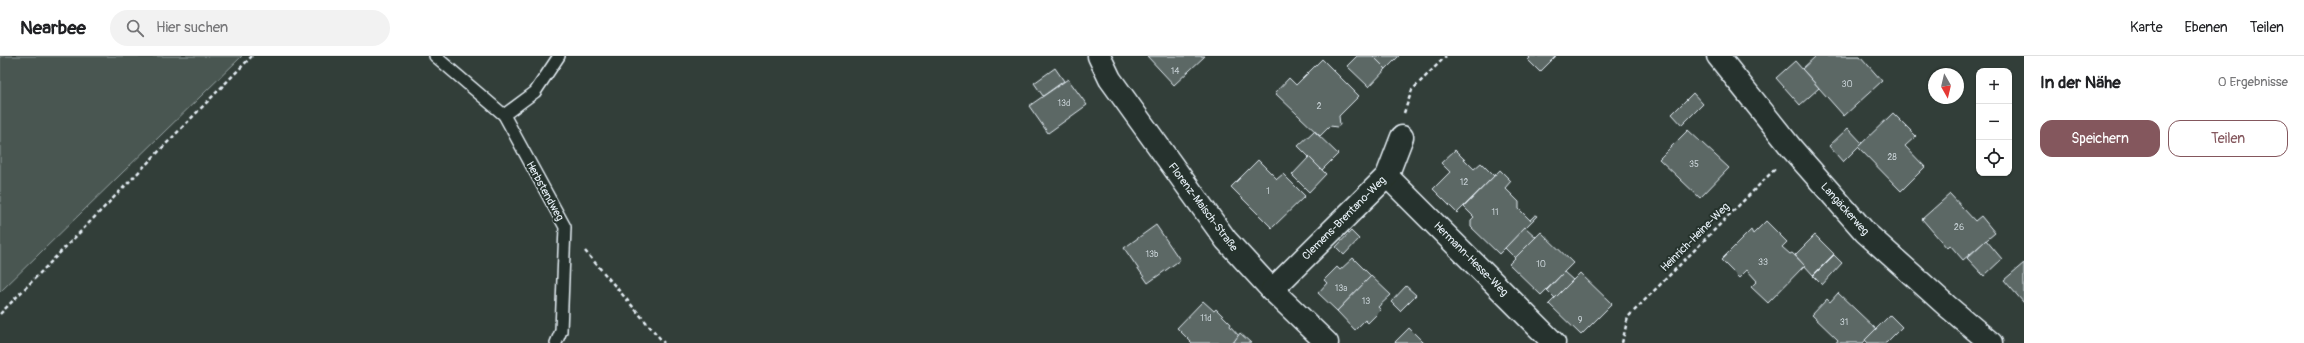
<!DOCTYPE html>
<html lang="de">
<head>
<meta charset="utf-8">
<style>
	:root { --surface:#fff; --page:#f2f2f2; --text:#202124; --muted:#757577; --line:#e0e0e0; --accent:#84575d }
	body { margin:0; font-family:Pangolin,sans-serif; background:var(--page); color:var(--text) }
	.controls { position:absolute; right:12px; top:12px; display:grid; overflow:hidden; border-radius:8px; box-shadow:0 1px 3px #0004 }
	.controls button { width:36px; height:36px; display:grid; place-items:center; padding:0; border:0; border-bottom:1px solid var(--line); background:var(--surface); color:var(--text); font:20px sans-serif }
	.compass { position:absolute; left:1928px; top:12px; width:36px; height:36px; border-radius:50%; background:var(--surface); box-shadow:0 1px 3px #0004; rotate:172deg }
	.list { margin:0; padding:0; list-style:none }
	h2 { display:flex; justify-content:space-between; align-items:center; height:52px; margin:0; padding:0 16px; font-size:17px }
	h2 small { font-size:13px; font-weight:400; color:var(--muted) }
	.actions { display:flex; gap:8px; padding:12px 16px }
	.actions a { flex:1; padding:9px 0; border:1px solid var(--accent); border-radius:12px; text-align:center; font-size:14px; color:var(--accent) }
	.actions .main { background:var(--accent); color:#fff }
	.icon { flex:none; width:22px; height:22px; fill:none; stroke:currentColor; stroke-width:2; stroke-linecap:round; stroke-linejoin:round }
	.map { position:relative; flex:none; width:2024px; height:287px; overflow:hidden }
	header { display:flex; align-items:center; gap:24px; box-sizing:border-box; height:56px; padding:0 20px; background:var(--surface); border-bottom:1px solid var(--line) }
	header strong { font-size:19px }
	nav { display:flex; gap:22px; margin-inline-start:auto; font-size:14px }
	.search { width:280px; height:36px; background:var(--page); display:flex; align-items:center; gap:10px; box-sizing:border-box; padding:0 14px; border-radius:22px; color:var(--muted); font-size:15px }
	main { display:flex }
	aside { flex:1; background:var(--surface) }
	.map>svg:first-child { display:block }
	.green { fill:#495651; stroke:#98a4a4 }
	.building { fill:#5c6865; stroke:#e8f1f8 }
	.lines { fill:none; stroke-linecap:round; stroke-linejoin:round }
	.lane-casing { stroke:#e8f1f8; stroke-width:14 }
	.street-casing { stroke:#e8f1f8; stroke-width:25 }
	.path { stroke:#e8f1f8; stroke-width:2.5; stroke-dasharray:4 3; stroke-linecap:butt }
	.lane { stroke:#26332d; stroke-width:11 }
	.street { stroke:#26332d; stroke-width:22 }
	.labels { text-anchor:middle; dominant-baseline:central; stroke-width:4; stroke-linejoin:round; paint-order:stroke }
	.number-label { font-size:9px; fill:#c5cfd3 }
	.street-label { font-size:11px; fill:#e8f1f8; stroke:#26332d }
</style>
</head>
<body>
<header>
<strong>Nearbee</strong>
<div class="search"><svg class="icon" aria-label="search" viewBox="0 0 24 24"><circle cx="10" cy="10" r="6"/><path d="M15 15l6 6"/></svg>Hier suchen</div>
<nav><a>Karte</a><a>Ebenen</a><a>Teilen</a></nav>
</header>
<main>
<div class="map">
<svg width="2024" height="287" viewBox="0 0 2024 287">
	<rect width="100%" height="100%" fill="#323e39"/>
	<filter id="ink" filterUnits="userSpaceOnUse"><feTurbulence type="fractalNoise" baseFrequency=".025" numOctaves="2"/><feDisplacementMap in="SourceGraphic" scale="8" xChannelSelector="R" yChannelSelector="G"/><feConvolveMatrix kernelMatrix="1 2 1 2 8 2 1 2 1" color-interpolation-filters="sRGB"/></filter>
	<g filter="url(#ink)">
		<polygon class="green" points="0,0 242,0 0,236"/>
		<g class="building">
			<polygon points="1147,0 1205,0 1174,29"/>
			<polygon points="1357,0 1373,0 1386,13 1369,31 1347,10"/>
			<polygon points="1373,0 1399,0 1386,13"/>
			<polygon points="1528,0 1556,0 1540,16 1528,4 1530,2"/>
			<polygon points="1816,0 1860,0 1882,25 1844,60 1802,13"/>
			<polygon points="1322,3 1359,40 1339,60 1340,69 1337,71 1330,70 1320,80 1275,37 1289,22 1296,29"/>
			<polygon points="1795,5 1819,32 1800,49 1776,22"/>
			<polygon points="1055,12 1064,25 1043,40 1034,27"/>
			<polygon points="1068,23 1087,49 1048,77 1029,50"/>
			<polygon points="1693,37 1703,48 1682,69 1672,58"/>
			<polygon points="1893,57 1916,80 1905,90 1925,111 1901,135 1858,91"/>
			<polygon points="1848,72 1862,87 1843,106 1829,90"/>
			<polygon points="1688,74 1729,112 1700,142 1659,103"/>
			<polygon points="1314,75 1338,98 1322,114 1298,90"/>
			<polygon points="1455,94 1474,113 1481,107 1494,120 1457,157 1433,133 1450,116 1441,107"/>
			<polygon points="1309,101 1326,118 1309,136 1292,119"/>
			<polygon points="1258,104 1277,123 1283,118 1305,140 1272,172 1231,131"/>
			<polygon points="1500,114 1511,125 1505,132 1519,146 1519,153 1530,164 1535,159 1537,160 1499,198 1471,171 1471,164 1474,161 1464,151"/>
			<polygon points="1950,138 1975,165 1981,160 1995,177 1963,204 1950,189 1947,192 1922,163"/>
			<polygon points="1766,165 1787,186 1782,191 1790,198 1792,197 1805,209 1768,247 1751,231 1757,225 1747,214 1739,222 1721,204 1751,174 1753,178"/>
			<polygon points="1156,169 1180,204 1148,227 1124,192"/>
			<polygon points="1525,171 1536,181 1515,202 1505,192"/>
			<polygon points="1351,175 1359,183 1344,199 1336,191"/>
			<polygon points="1541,176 1573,207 1541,239 1509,208"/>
			<polygon points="1815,179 1834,198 1813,219 1795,199"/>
			<polygon points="1986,184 2002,203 1984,220 1967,202"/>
			<polygon points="1834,199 1842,207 1822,229 1813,220"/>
			<polygon points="1353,202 1371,220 1337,255 1318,237 1327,227 1324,224 1337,211 1340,214"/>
			<polygon points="2024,207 2024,247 2004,224"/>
			<polygon points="1564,216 1573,224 1555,242 1547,234"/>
			<polygon points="1580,217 1612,248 1581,279 1549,248"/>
			<polygon points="1371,220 1391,239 1378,251 1381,254 1368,267 1365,264 1355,274 1337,255"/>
			<polygon points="1406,230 1416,239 1400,255 1391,246"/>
			<polygon points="1838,237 1876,273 1863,287 1836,287 1838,284 1812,259 1827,243 1830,246"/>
			<polygon points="1203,245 1214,255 1216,253 1231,268 1230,270 1239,280 1233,287 1192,287 1177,272"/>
			<polygon points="1890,259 1902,271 1886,287 1868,287 1865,284"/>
			<polygon points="1409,272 1424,287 1394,287"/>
			<polygon points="1240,277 1251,287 1233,287"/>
		</g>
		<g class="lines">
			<defs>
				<g id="lane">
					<polyline points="435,0 504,59 565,171 561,275 556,287"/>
					<polyline points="504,59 535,36 559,0"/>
				</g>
				<g id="street">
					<polyline points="1099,0 1110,23 1226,184 1272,234 1327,287"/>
					<polyline points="1718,0 1793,94 1865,176 1947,250 1991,287"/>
					<polyline points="1387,120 1554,287"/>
					<polyline points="1272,234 1387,120 1402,81"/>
				</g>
			</defs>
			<use href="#lane" class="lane-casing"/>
			<use href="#street" class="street-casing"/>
			<g class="path">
				<polyline points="1404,57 1412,34 1446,0"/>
				<polyline points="585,195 664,287"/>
				<polyline points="0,258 252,0"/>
				<polyline points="1622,287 1628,261 1775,113"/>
			</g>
			<use href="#lane" class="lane"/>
			<use href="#street" class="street"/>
		</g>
	</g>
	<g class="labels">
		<g class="number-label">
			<text x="1175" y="15">14</text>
			<text x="1847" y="28">30</text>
			<text x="1064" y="47">13d</text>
			<text x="1319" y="50">2</text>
			<text x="1892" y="101">28</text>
			<text x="1694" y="108">35</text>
			<text x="1464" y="126">12</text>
			<text x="1268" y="135">1</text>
			<text x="1495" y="156">11</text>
			<text x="1959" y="171">26</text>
			<text x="1152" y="198">13b</text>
			<text x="1763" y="206">33</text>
			<text x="1541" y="208">10</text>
			<text x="1341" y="232">13a</text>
			<text x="1366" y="245">13</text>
			<text x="1206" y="262">11d</text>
			<text x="1580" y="264">9</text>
			<text x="1844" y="266">31</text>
		</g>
		<g class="street-label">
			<text transform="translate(545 135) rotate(61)">Herbstendweg</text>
			<text transform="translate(1203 151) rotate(53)">Florenz-Maisch-Straße</text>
			<text transform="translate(1845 153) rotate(48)">Langäckerweg</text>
			<text transform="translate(1344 162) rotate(-45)">Clemens-Brentano-Weg</text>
			<text transform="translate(1695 181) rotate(-45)">Heinrich-Heine-Weg</text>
			<text transform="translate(1471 203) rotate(45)">Hermann-Hesse-Weg</text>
		</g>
	</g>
</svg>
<div class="controls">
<button>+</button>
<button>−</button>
<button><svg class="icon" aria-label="locate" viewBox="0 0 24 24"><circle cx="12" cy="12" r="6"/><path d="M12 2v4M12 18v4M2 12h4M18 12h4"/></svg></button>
</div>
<svg class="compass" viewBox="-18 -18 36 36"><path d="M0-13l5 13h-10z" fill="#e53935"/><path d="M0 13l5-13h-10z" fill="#757577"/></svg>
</div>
<aside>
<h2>In der Nähe<small>0 Ergebnisse</small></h2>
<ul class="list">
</ul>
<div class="actions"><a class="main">Speichern</a><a>Teilen</a></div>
</aside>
</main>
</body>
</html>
